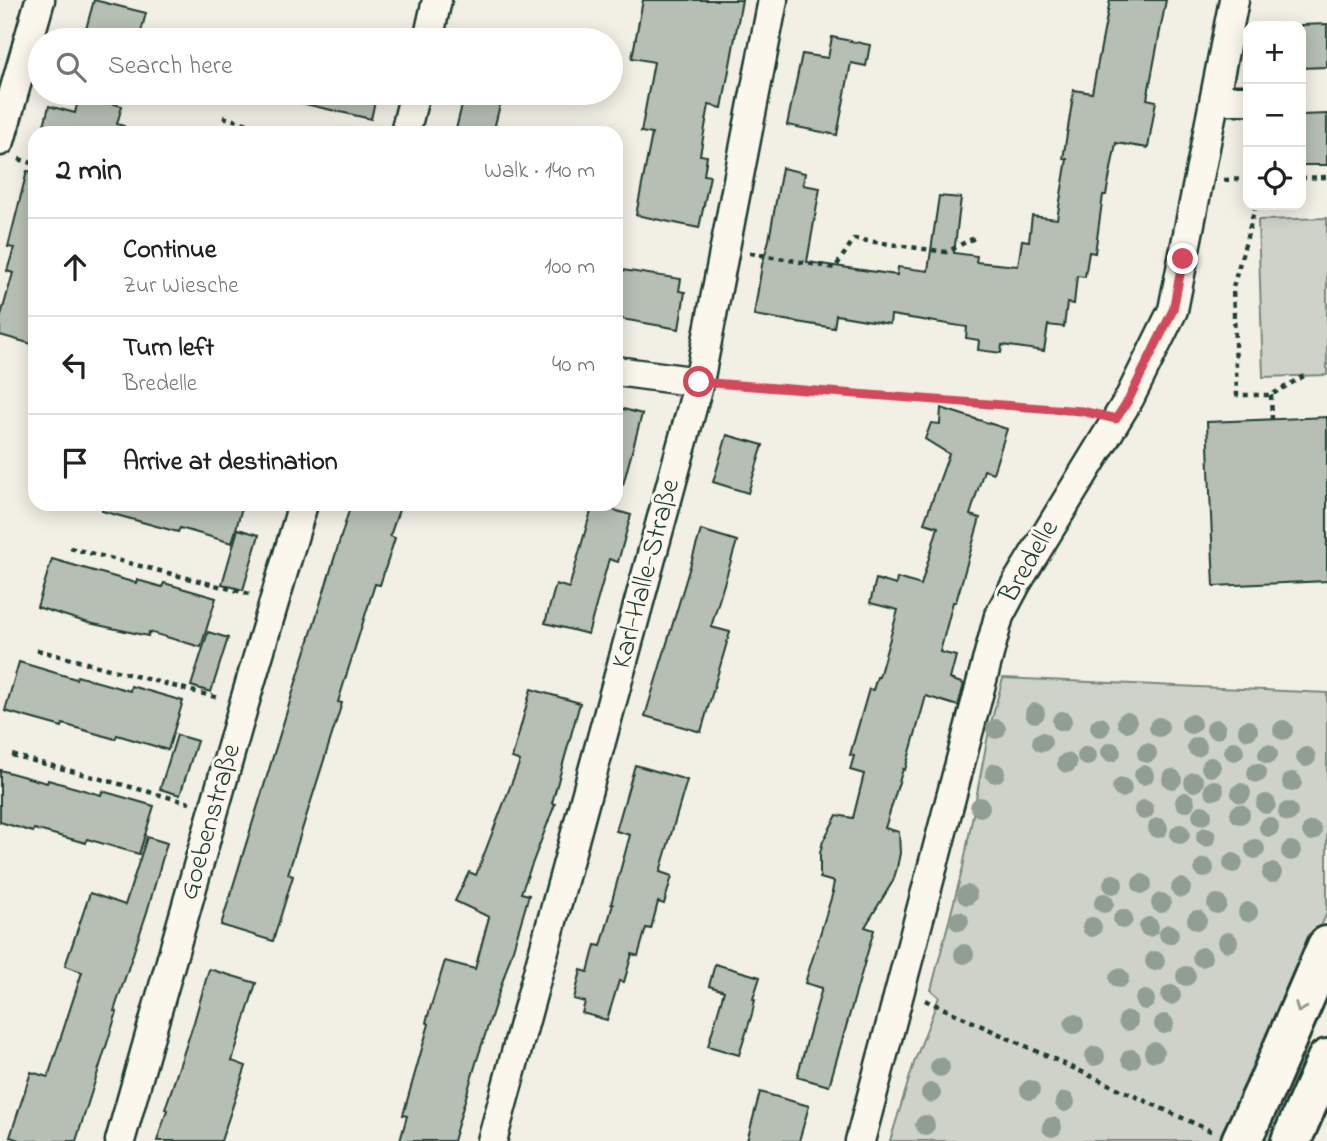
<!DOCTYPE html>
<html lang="en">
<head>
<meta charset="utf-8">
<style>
	:root { --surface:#fff; --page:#f6f6f6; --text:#222; --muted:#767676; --line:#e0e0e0 }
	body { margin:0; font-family:"Indie Flower",sans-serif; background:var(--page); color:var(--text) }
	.controls { position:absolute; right:21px; top:21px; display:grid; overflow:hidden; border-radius:14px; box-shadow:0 4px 18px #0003 }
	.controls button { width:63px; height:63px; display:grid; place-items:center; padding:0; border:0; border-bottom:2px solid var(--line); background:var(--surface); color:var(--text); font:35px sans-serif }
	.stop { position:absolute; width:21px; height:21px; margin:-16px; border:5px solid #d1495b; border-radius:50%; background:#fff }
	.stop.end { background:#d1495b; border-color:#fff; box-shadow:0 2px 7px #0008 }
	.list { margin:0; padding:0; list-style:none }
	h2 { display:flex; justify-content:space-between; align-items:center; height:91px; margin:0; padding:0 28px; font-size:30px }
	h2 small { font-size:23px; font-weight:400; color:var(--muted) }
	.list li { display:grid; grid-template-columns:46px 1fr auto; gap:21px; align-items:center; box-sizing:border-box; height:98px; padding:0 28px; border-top:2px solid var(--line) }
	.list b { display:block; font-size:26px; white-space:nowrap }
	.list p { margin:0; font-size:23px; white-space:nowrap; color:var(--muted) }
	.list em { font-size:23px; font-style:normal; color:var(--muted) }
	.icon { flex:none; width:38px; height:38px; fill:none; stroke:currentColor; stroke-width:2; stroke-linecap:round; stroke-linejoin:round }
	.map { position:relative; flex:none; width:1327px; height:1141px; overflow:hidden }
	.search { position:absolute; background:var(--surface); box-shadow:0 4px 18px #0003; left:28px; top:28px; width:595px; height:77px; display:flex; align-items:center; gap:18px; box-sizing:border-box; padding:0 24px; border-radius:38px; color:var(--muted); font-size:26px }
	.panel { position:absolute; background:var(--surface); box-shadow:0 4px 18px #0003; left:28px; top:126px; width:595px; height:385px; border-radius:21px }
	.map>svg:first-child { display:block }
	.green { fill:#cfd2c8; stroke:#77887e; stroke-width:2 }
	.building { fill:#b7beb3; stroke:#1f3d34; stroke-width:2 }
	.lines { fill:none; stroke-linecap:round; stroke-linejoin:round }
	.minor-casing { stroke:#1f3d34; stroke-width:33 }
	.highway-casing { stroke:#1f3d34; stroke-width:44 }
	.path { stroke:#1f3d34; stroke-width:4.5; stroke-dasharray:5 5; stroke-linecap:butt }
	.minor { stroke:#fbf7ec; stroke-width:28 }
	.highway { stroke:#fbf7ec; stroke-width:38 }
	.tree { fill:#919e94 }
	.oneway { stroke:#8d9a90 }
	.route { stroke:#d1495b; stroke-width:9 }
	.labels { text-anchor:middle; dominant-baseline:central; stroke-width:6; stroke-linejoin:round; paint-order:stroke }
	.street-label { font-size:28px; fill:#1f3d34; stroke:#fbf7ec }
</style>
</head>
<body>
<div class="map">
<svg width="1327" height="1141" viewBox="0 0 1327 1141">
	<rect width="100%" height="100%" fill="#f2f0e5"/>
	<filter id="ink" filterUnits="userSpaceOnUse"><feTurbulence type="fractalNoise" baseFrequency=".0143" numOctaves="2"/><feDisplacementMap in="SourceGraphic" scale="14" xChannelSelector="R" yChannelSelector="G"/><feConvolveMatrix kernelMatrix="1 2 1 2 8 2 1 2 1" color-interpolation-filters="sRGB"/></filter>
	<g filter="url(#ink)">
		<g class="green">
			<polygon points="1327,218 1327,375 1263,377 1258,220"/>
			<polygon points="1003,678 1327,693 1327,913 1223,1141 890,1141 914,1063 939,997 931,990 963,867 989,730"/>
			<polygon points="1295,1057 1305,1060 1269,1141 1256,1141"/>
		</g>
		<g class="building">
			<polygon points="94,0 146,13 139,40 83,40"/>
			<polygon points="643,0 742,0 722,108 709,105 700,155 707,156 704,175 710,176 699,228 636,215 652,134 641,132 654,62 632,58"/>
			<polygon points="1110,0 1166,0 1147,99 1156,101 1148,148 1116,143 1106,195 1103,195 1095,253 1089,252 1085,277 1077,276 1074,304 1067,303 1064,327 1048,325 1044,351 1002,345 1001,353 978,350 979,340 966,338 967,327 891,315 890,324 836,315 834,328 754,315 762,265 769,240 782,168 805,173 803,185 820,188 807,262 897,275 898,267 928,271 939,196 961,198 954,253 977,256 976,262 1018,266 1022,240 1029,241 1032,216 1057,219 1067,159 1063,159 1074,90 1092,93"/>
			<polygon points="1327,24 1327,67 1301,68 1301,25"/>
			<polygon points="832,37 870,45 866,66 851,63 837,135 787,125 802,54 828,58"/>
			<polygon points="297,93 377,93 371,119 296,102"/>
			<polygon points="465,93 503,93 493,133 455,133"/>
			<polygon points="79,95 122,106 117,124 124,126 123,133 42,133 49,106 75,113"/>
			<polygon points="1327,114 1327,165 1301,165 1301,115"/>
			<polygon points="27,171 35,172 35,345 0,335 0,319 13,273 7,271 14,248 8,247"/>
			<polygon points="616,269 681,279 679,291 685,292 679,329 616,318"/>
			<polygon points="616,407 642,414 623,485 616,484"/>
			<polygon points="941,408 1007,429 993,473 984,470 970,515 980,518 956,602 953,602 940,652 956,656 950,679 964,684 958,706 926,696 905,770 903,769 885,828 899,832 900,853 897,868 893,881 865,927 874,930 829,1086 797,1077 822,988 805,983 833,892 832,892 834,882 820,878 820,853 823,841 837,815 853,818 864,774 850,770 854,756 850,755 869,689 873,690 877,677 879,677 898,610 870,603 876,579 896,585 897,578 921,585 938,527 924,523 949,454 925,439 931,423 940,424"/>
			<polygon points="1327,417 1327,581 1214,586 1207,422"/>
			<polygon points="727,435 763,445 748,493 713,482"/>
			<polygon points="103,504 243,504 232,543 180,528 178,532 102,511"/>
			<polygon points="351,504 401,504 390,536 395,538 380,585 375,584 338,702 342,703 288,874 293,876 273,941 221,925"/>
			<polygon points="593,504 631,515 618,562 609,559 588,634 545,623 556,584 569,588"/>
			<polygon points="238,529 259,535 243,590 222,584"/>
			<polygon points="701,530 737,541 711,627 730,632 701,732 645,716"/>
			<polygon points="52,559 136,583 137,580 162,587 164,583 216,598 201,647 149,632 148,636 89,623 37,607"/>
			<polygon points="208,632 228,638 211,692 191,686"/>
			<polygon points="19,662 76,679 77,676 130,691 131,686 183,701 168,750 117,735 115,739 63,724 62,727 5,711"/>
			<polygon points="531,689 580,703 552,803 555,804 521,893 529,895 513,949 476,1063 453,1141 400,1141 407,1116 403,1115 429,1024 426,1022 445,961 475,969 489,917 455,901 469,872 476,875 520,761 512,758"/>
			<polygon points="177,735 197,741 180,795 160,789"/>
			<polygon points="635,765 687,780 660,872 672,876 664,904 658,902 651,929 646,928 638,956 632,954 624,982 619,981 607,1020 582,1013 585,1002 574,999 581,970 588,972 595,945 601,946 613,904 611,904 630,835 616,831"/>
			<polygon points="0,770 47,783 48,780 101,795 102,791 154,806 139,854 87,839 86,843 34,829 33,832 0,822"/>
			<polygon points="147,837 167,843 147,912 114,1011 117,1012 76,1141 22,1141 10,1137 31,1072 48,1077 82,972 65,966 90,893 125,905"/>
			<polygon points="715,964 760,977 753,999 755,1000 752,1014 739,1055 708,1046 724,991 709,986"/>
			<polygon points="209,969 256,983 232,1061 246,1066 221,1141 157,1141 167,1110 165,1109 194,1022"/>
			<polygon points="760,1092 809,1106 799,1141 747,1141"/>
		</g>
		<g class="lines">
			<defs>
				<g id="minor">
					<polyline points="428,40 437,0"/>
					<polyline points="1215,100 1248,100"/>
					<polyline points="405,133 415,93"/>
					<polyline points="0,141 40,0"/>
					<polyline points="616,371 699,382"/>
					<polyline points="120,1141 244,704 303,504"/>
					<polyline points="492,1141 699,382 773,0"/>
					<polyline points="860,1141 999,616 1016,584 1129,399 1173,310 1234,0"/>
				</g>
				<g id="highway">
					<polyline points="1241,1141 1265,1090 1327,946"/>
					<polyline points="1291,1141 1327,1059"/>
				</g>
			</defs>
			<use href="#minor" class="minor-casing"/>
			<use href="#highway" class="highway-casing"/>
			<g class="path">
				<polyline points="223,117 281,133"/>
				<polyline points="19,159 35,164"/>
				<polyline points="1301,178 1327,177"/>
				<polyline points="1224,180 1248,179"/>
				<polyline points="1256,205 1233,287 1237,395 1271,395 1304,376"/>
				<path d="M750,253L835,268L854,239L946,252C956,248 964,242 975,238"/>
				<polyline points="725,384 1089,413"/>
				<polyline points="1271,395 1272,419"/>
				<polyline points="70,548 250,594"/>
				<polyline points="37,650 219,698"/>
				<polyline points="12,755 190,803"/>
				<polyline points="925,1000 1213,1132"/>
			</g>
			<use href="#minor" class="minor"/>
			<use href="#highway" class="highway"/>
		</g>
		<g class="tree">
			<circle cx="1035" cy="713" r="10"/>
			<circle cx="1062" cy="721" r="10"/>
			<circle cx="1127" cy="722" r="10"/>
			<circle cx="1191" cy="724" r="10"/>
			<circle cx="1100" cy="727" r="10"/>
			<circle cx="1159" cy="727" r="10"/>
			<circle cx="996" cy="729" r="10"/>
			<circle cx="1216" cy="729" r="10"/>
			<circle cx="1248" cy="730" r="10"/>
			<circle cx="1283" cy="730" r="10"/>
			<circle cx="1042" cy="742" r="10"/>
			<circle cx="1197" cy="747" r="10"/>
			<circle cx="1234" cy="751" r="10"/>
			<circle cx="1111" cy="752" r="10"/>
			<circle cx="1147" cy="753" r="10"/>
			<circle cx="1268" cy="754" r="10"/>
			<circle cx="1087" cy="756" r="10"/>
			<circle cx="1306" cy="757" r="10"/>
			<circle cx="1067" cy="763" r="10"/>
			<circle cx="1211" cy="767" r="10"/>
			<circle cx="995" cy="773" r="10"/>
			<circle cx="1257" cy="773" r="10"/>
			<circle cx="1144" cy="775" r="10"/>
			<circle cx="1172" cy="779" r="10"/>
			<circle cx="1194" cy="782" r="10"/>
			<circle cx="1292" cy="782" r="10"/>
			<circle cx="1122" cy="788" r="10"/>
			<circle cx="1214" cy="790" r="10"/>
			<circle cx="1241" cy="793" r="10"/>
			<circle cx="1185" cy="802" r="10"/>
			<circle cx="1266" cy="804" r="10"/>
			<circle cx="980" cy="807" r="10"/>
			<circle cx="1144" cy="810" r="10"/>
			<circle cx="1288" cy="812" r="10"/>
			<circle cx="1240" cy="814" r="10"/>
			<circle cx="1202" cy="815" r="10"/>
			<circle cx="1269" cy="827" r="10"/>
			<circle cx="1158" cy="828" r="10"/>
			<circle cx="1312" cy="831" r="10"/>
			<circle cx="1180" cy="834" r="10"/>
			<circle cx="1206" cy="837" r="10"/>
			<circle cx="1255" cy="849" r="10"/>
			<circle cx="1291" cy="851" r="10"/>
			<circle cx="1233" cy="863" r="10"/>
			<circle cx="1204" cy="868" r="10"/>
			<circle cx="1272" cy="873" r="10"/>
			<circle cx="1113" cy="884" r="10"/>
			<circle cx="1142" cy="884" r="10"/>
			<circle cx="1181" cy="888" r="10"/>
			<circle cx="967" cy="895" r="10"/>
			<circle cx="1104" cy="903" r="10"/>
			<circle cx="1161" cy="903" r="10"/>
			<circle cx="1217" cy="904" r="10"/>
			<circle cx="1248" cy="912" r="10"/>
			<circle cx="1123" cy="919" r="10"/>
			<circle cx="1197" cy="920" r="10"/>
			<circle cx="959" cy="921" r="10"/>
			<circle cx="1092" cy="927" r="10"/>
			<circle cx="1149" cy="927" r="10"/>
			<circle cx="1169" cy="934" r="10"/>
			<circle cx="1228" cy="942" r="10"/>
			<circle cx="964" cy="954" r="10"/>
			<circle cx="1202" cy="957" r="10"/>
			<circle cx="1155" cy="961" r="10"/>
			<circle cx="1186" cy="976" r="10"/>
			<circle cx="1119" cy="978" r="10"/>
			<circle cx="1171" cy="995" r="10"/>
			<circle cx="1145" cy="1000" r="10"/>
			<circle cx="1128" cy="1021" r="10"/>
			<circle cx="1074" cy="1024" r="10"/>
			<circle cx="1164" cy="1024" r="10"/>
			<circle cx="1154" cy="1052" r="10"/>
			<circle cx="1095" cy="1056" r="10"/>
			<circle cx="1131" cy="1059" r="10"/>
			<circle cx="940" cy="1067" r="10"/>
			<circle cx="1030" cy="1090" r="10"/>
			<circle cx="931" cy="1093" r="10"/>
			<circle cx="1065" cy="1102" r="10"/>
			<circle cx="925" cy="1125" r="10"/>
			<circle cx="1052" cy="1127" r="10"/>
		</g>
		<defs><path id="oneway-chevron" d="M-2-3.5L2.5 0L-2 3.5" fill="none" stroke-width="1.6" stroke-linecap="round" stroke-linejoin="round" transform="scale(1.75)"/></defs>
		<use class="oneway" href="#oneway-chevron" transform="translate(1300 1008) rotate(113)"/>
	</g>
	<g class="lines" filter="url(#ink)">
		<polyline class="route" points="699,382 1082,411 1116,419 1129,399 1173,310 1183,259"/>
	</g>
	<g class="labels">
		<g class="street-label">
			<text transform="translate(1030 562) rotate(-60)">Bredelle</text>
			<text transform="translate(647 574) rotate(-75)">Karl-Halle-Straße</text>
			<text transform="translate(211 822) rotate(-74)">Goebenstraße</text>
		</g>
	</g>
</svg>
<div class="controls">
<button>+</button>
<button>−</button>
<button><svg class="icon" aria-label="locate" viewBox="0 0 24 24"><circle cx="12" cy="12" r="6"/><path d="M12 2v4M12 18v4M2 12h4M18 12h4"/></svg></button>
</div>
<div class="stop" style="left:699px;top:382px"></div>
<div class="stop end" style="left:1183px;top:259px"></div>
<div class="search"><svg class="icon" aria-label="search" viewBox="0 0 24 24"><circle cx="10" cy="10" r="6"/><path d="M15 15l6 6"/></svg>Search here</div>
<section class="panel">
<h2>2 min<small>Walk · 140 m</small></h2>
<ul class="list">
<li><svg class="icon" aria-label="ahead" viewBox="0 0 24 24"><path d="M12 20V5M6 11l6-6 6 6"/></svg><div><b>Continue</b><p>Zur Wiesche</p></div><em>100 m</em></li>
<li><svg class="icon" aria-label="left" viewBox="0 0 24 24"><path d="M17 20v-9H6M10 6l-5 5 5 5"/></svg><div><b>Turn left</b><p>Bredelle</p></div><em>40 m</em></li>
<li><svg class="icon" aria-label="arrive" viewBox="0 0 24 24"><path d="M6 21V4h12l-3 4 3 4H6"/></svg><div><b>Arrive at destination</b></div></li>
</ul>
</section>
</div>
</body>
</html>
